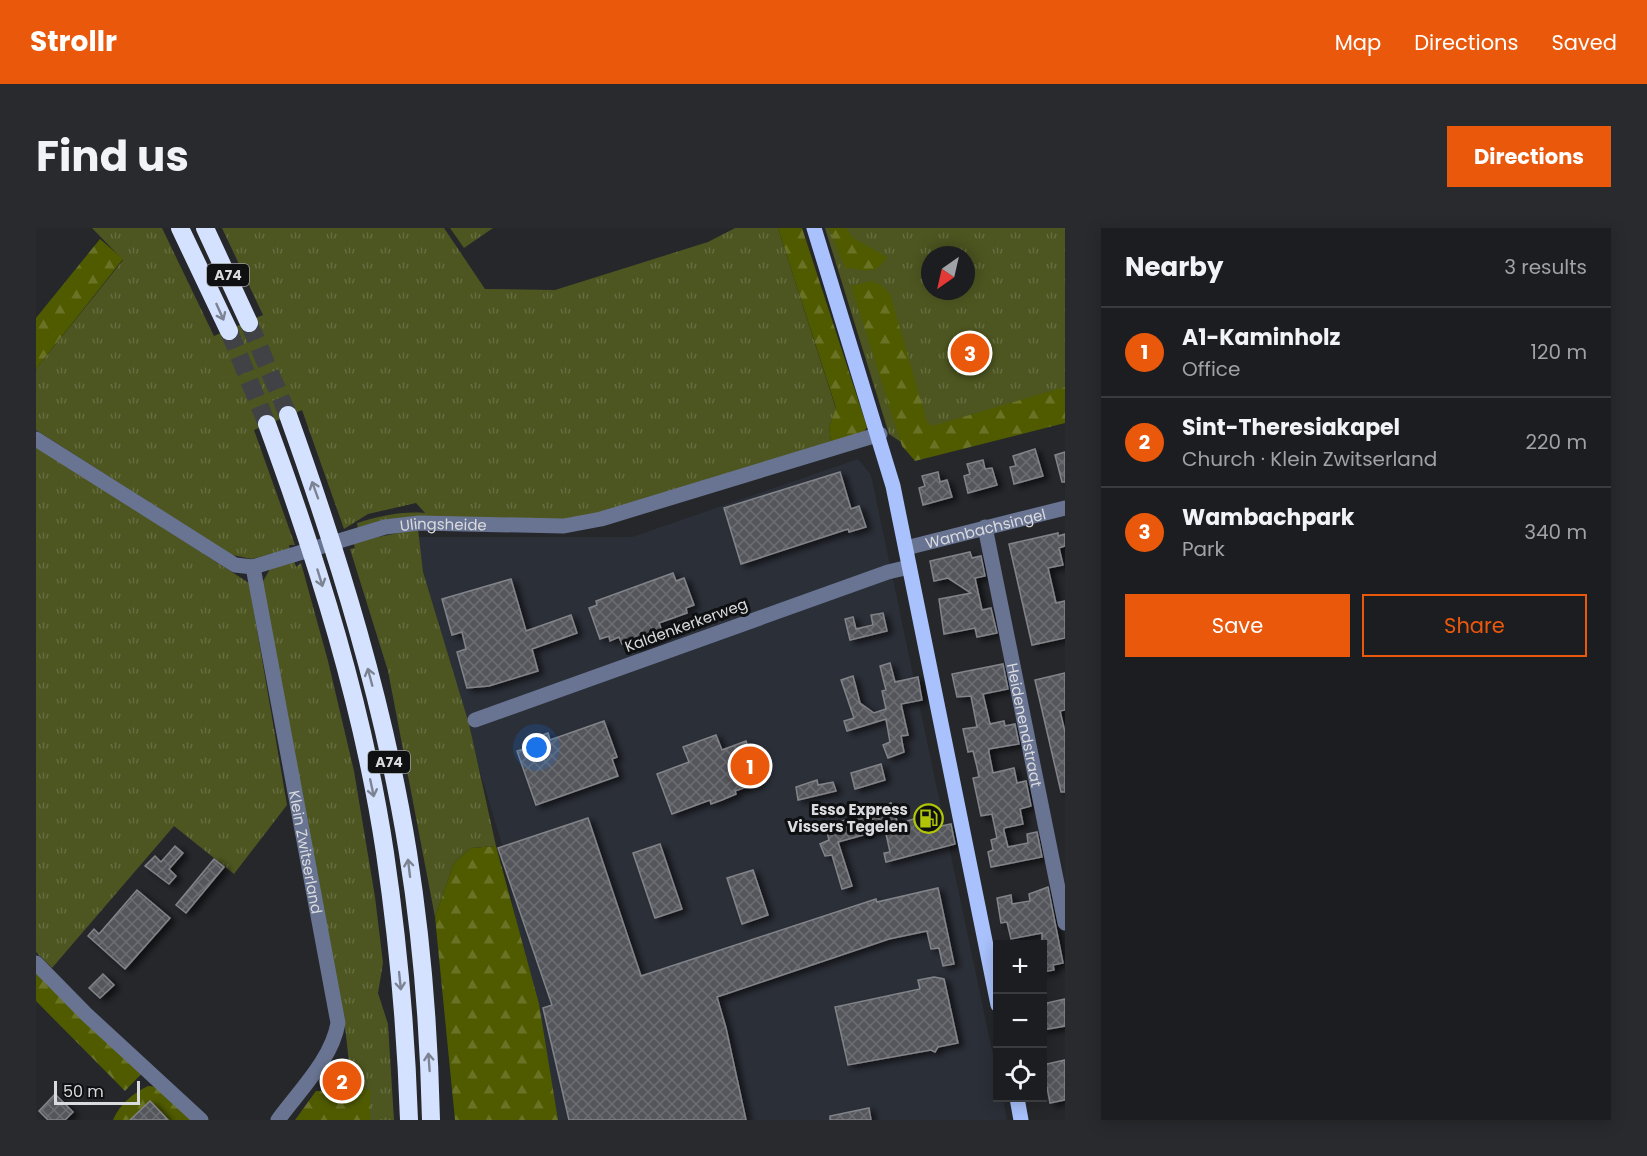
<!DOCTYPE html>
<html lang="en">
<head>
<meta charset="utf-8">
<style>
	:root { --surface:#1c1d20; --page:#292a2d; --text:#f1f3f6; --muted:#a0a2a5; --line:#3a3b3e; --accent:#ea580c }
	body { margin:0; font-family:Poppins,sans-serif; background:var(--page); color:var(--text) }
	.controls { position:absolute; right:18px; bottom:18px; display:grid; overflow:hidden; border-radius:0px; box-shadow:0 3px 15px #0003 }
	.controls button { width:54px; height:54px; display:grid; place-items:center; padding:0; border:0; border-bottom:2px solid var(--line); background:var(--surface); color:var(--text); font:30px sans-serif }
	.compass { position:absolute; left:885px; top:18px; width:54px; height:54px; border-radius:50%; background:var(--surface); box-shadow:0 3px 15px #0003; rotate:214deg }
	.scale { position:absolute; left:18px; bottom:15px; width:86px; box-sizing:border-box; padding-left:6px; border:3px solid #dadbde; border-top:0; font-size:16px; line-height:21px; white-space:nowrap; color:#dadbde; -webkit-text-stroke:4px #0f1012; paint-order:stroke }
	.you { position:absolute; left:501px; top:520px; width:21px; height:21px; margin:-15px; border:4px solid #fff; border-radius:50%; background:#1a73e8; box-shadow:0 0 0 9px #1a73e833 }
	.badge { display:grid; place-items:center; width:39px; height:39px; border-radius:50%; background:var(--accent); color:#fff; font-size:20px; font-weight:700 }
	.pin { position:absolute; translate:-50% -50%; border:3px solid #fff; box-shadow:0 2px 6px #0006 }
	.list { margin:0; padding:0; list-style:none }
	h2 { display:flex; justify-content:space-between; align-items:center; height:78px; margin:0; padding:0 24px; font-size:26px }
	h2 small { font-size:20px; font-weight:400; color:var(--muted) }
	.list li { display:grid; grid-template-columns:39px 1fr auto; gap:18px; align-items:center; box-sizing:border-box; height:90px; padding:0 24px; border-top:2px solid var(--line) }
	.list b { display:block; font-size:22px; white-space:nowrap }
	.list p { margin:0; font-size:20px; white-space:nowrap; color:var(--muted) }
	.list em { font-size:20px; font-style:normal; color:var(--muted) }
	.actions { display:flex; gap:12px; padding:18px 24px }
	.actions a { flex:1; padding:14px 0; border:2px solid var(--accent); border-radius:0px; text-align:center; font-size:21px; color:var(--accent) }
	.actions .main { background:var(--accent); color:#fff }
	.icon { flex:none; width:33px; height:33px; fill:none; stroke:currentColor; stroke-width:2; stroke-linecap:round; stroke-linejoin:round }
	.map { position:relative; flex:none; width:1029px; height:892px; overflow:hidden; border-radius:0px }
	header { display:flex; align-items:center; gap:36px; box-sizing:border-box; height:84px; padding:0 30px; background:var(--accent); color:#fff }
	header strong { font-size:28px }
	nav { display:flex; gap:33px; margin-inline-start:auto; font-size:21px }
	.intro { display:flex; align-items:center; justify-content:space-between; box-sizing:border-box; height:144px; padding:0 36px }
	h1 { margin:0; font-size:42px }
	.button { padding:15px 27px; border-radius:0px; background:var(--accent); color:#fff; font-size:21px; font-weight:700 }
	main { display:flex; gap:36px; padding:0 36px }
	aside { flex:1; background:var(--surface); border-radius:0px; box-shadow:0 3px 15px #0003 }
	.map>svg:first-child { display:block }
	.built { fill:#2b2f38 }
	.grass { fill:url(#grass-tufts); fill-rule:evenodd }
	.forest { fill:url(#forest-firs) }
	.building { fill:url(#building-cross-hatch); stroke:#828489; stroke-width:1.5; filter:url(#shadow) }
	.lines { fill:none; stroke-linecap:round; stroke-linejoin:round }
	.highway-tunnel { stroke:#404246; stroke-width:18; stroke-dasharray:18 9; stroke-linecap:butt }
	.minor { stroke:#687491; stroke-width:15 }
	.major { stroke:#a9c2fd; stroke-width:15 }
	.highway { stroke:#d5e2ff; stroke-width:18 }
	.oneway { stroke:#7c8494 }
	.labels { text-anchor:middle; dominant-baseline:central; stroke-width:6; stroke-linejoin:round; paint-order:stroke }
	.shield { fill:#0f1012; stroke:#9d9ea1; stroke-width:1.5 }
	.shield-label { font-size:14px; font-weight:bold; fill:#dadbde }
	.street-label { font-size:15px; fill:#dadbde; stroke:#0f1012 }
	.poi-label { font-size:15px; font-weight:bold; fill:#dadbde; stroke:#0f1012; text-anchor:end }
</style>
</head>
<body>
<header>
<strong>Strollr</strong>
<nav><a>Map</a><a>Directions</a><a>Saved</a></nav>
</header>
<div class="intro"><h1>Find us</h1><a class="button">Directions</a></div>
<main>
<div class="map">
<svg width="1029" height="892" viewBox="0 0 1029 892">
	<defs>
		<pattern id="grass-tufts" width="24" height="20" patternUnits="userSpaceOnUse" patternTransform="scale(1.5)"><rect width="24" height="20" fill="#4d5520"/><path d="M3 7l-1-3M5 7V3M7 7l1-3M15 17l-1-3M17 17v-4M19 17l1-3" fill="none" stroke="#666d40"/></pattern>
		<pattern id="forest-firs" width="22" height="20" patternUnits="userSpaceOnUse" patternTransform="scale(1.5)"><rect width="22" height="20" fill="#505b00"/><path d="M5 1l3.5 6h-7zM16 11l3.5 6h-7z" fill="#697225"/></pattern>
		<pattern id="building-cross-hatch" width="8" height="8" patternUnits="userSpaceOnUse" patternTransform="scale(1.5)"><rect width="8" height="8" fill="#54565b"/><path d="M0 0l8 8M0 8l8-8" fill="none" stroke="#6c6e72"/></pattern>
		<filter id="shadow"><feDropShadow dx="5" dy="3" stdDeviation="3" flood-color="#0009"/></filter>
	</defs>
	<rect width="100%" height="100%" fill="#25272b"/>
	<polygon class="built" points="822,231 835,247 961,846 962,870 967,870 971,892 512,892 468,623 373,309 596,309"/>
	<g class="grass">
		<path d="M56,0H126L178,108L227,87L186,0H408L449,61L519,62L672,14L699,0H742L800,181L793,199L795,214L564,286L528,292L322,301L321,295C344,288 365,283 389,285L380,275L332,286L308,301L266,182L218,202L259,317H253L254,321L216,331L196,327L0,202V141L87,32Z"/>
		<polygon points="414,0 457,0 428,20"/>
		<path d="M789,0H1029V192L871,218L853,206ZM894,27H930V63H894Z"/>
		<polygon points="0,218 213,355 251,577 198,646 138,598 16,740 0,724"/>
		<polygon points="382,301 387,344 433,496 460,618 435,620 418,635 399,689 352,443 314,321 319,320 317,314"/>
		<polygon points="258,333 260,339 265,335 292,433 318,543 339,669 347,735 342,765 352,796 358,892 334,892 334,862 316,861 308,790 226,355 234,341"/>
	</g>
	<g class="forest">
		<polygon points="742,0 766,0 831,199 828,204 795,214 793,199 800,180"/>
		<path d="M793,0H810L817,10L851,29C838,50 828,40 809,40Z"/>
		<polygon points="64,11 87,31 0,141 0,90"/>
		<polygon points="835,53 845,57 854,66 891,194 896,198 1029,159 1029,195 879,233 866,218 815,58"/>
		<polygon points="460,618 503,776 522,892 419,892 399,689 418,635 435,620"/>
		<polygon points="0,740 106,845 89,863 0,773"/>
		<path d="M112,858L124,859L158,892H132L114,873L94,892H77C84,876 96,866 112,858Z"/>
		<polygon points="334,861 334,892 259,892 280,863"/>
	</g>
	<g class="building">
		<polygon points="999,221 1007,248 978,256 974,239 980,238 977,228"/>
		<polygon points="1029,224 1029,254 1026,254 1019,227"/>
		<polygon points="947,232 949,241 956,240 961,257 932,265 928,248 934,246 931,236"/>
		<polygon points="804,244 815,281 823,278 830,299 813,304 812,301 705,336 688,280"/>
		<polygon points="902,244 904,254 911,252 916,269 887,277 883,260 889,258 886,248"/>
		<polygon points="1022,305 1022,308 1029,306 1029,318 1023,320 1027,337 1012,340 1020,375 1029,373 1029,410 996,417 973,316"/>
		<polygon points="934,324 936,330 945,328 949,348 939,350 946,382 955,380 961,405 941,409 939,400 908,406 903,371 935,365 912,350 898,353 894,333"/>
		<polygon points="637,345 640,353 648,350 658,377 650,380 651,385 623,395 627,406 622,408 623,411 598,420 596,413 586,416 583,409 574,413 573,408 564,411 553,380 561,377 560,373"/>
		<polygon points="475,351 490,403 535,387 541,405 496,421 502,443 453,458 431,460 421,424 430,421 426,404 416,407 406,371"/>
		<polygon points="847,385 851,403 814,412 809,391 817,389 820,401 837,397 835,387"/>
		<polygon points="854,435 859,454 882,449 886,472 865,476 872,507 865,508 868,524 852,530 847,517 854,514 850,491 811,503 808,493 818,490 805,452 817,448 824,475 838,485 850,481 846,463 850,462 844,438"/>
		<polygon points="967,436 972,461 947,466 954,496 968,493 969,498 979,496 983,516 953,521 953,525 957,545 978,540 981,555 990,553 995,578 984,581 987,596 968,600 968,603 972,619 992,615 991,606 1001,604 1006,629 955,639 952,624 957,622 955,612 961,610 956,586 945,588 937,550 943,549 941,539 937,523 932,524 927,501 941,499 935,468 921,469 916,446"/>
		<polygon points="1029,445 1029,482 1024,483 1029,504 1029,564 1025,564 999,452"/>
		<polygon points="568,493 581,529 576,531 582,548 500,577 481,523 498,518 496,511 512,505 514,512"/>
		<polygon points="680,507 686,522 710,513 724,554 699,563 700,566 686,572 675,576 674,572 636,586 621,546 653,534 647,519"/>
		<polygon points="845,536 849,552 819,561 815,545"/>
		<polygon points="781,552 782,557 797,554 800,563 762,572 760,559"/>
		<polygon points="855,575 862,596 896,585 901,599 915,596 919,616 850,634 848,625 854,624 849,601 802,614 816,658 806,661 796,627 789,628 784,616 793,612 790,599"/>
		<polygon points="552,590 605,748 840,671 841,674 902,660 918,736 907,738 903,720 895,721 891,703 853,711 681,769 690,800 710,892 533,892 507,780 516,777 462,620"/>
		<polygon points="624,616 646,681 619,690 597,625"/>
		<polygon points="139,618 147,625 133,641 140,648 133,656 109,638 119,628 125,634"/>
		<polygon points="178,631 188,639 150,685 140,677"/>
		<polygon points="717,642 732,687 706,696 691,650"/>
		<polygon points="1012,659 1027,735 1017,737 1018,742 1006,744 1006,705 975,711 971,694 965,695 961,670 975,667 976,676 994,673 993,666"/>
		<polygon points="101,662 134,690 89,741 52,708 58,701 63,706"/>
		<polygon points="67,746 78,757 64,770 53,760"/>
		<polygon points="898,749 908,751 922,815 902,819 899,824 895,822 812,837 799,779 884,761 882,752"/>
		<polygon points="1029,771 1029,798 1006,802 1006,776"/>
		<polygon points="1029,832 1029,872 1014,875 1011,859 1006,860 1006,837"/>
		<polygon points="19,866 37,884 29,892 12,892 3,883"/>
		<polygon points="114,873 132,892 94,892"/>
		<polygon points="833,880 835,892 794,892 794,888"/>
	</g>
	<g class="lines">
		<g class="highway-tunnel">
			<polyline points="213,95 252,187"/>
			<polyline points="193,103 231,196"/>
		</g>
		<g class="minor">
			<path id="s1" d="M0,211L199,337L217,339L349,299L383,295L528,298L565,291L844,206"/>
			<path id="s2" d="M949,299L1029,695"/>
			<path id="s3" d="M870,320L1029,280"/>
			<path id="s4" d="M217,339L302,795C296,831 263,863 242,892"/>
			<polyline points="439,492 852,344 873,339"/>
			<polyline points="0,735 50,786 165,892"/>
		</g>
		<g class="major">
			<polyline points="778,0 857,258 962,777"/>
			<polyline points="981,870 985,892"/>
		</g>
		<g class="highway">
			<polyline points="144,0 193,103"/>
			<polyline points="169,0 213,95"/>
			<path d="M252,187C303,329 348,475 372,625C386,713 393,803 395,892"/>
			<path d="M231,196C282,335 327,478 349,625C362,713 370,803 373,892"/>
		</g>
	</g>
	<defs><path id="oneway-shaft" d="M-6 0H5M1.5-3L5.5 0L1.5 3" fill="none" stroke-width="1.6" stroke-linecap="round" stroke-linejoin="round" transform="scale(1.5)"/></defs>
	<g class="oneway">
		<use href="#oneway-shaft" transform="translate(184 84) rotate(66)"/>
		<use href="#oneway-shaft" transform="translate(279 262) rotate(-110)"/>
		<use href="#oneway-shaft" transform="translate(284 350) rotate(73)"/>
		<use href="#oneway-shaft" transform="translate(334 449) rotate(-105)"/>
		<use href="#oneway-shaft" transform="translate(336 560) rotate(78)"/>
		<use href="#oneway-shaft" transform="translate(373 640) rotate(-97)"/>
		<use href="#oneway-shaft" transform="translate(364 753) rotate(84)"/>
		<use href="#oneway-shaft" transform="translate(393 834) rotate(-94)"/>
	</g>
	<defs>
		<symbol id="fuel-ring" viewBox="-11 -11 22 22"><circle r="9.5" fill="#0f1012" stroke="#afc505" stroke-width="1.5"/><path d="M-5.5-6h7V0h2V4h1.3V-2.5L3-4.5l.8-.8L6-3V5H2.5V1h-1V6h-7ZM-4.2-4.7v3.2H.2V-4.7Z" fill="#afc505"/></symbol>
	</defs>
	<g fill-rule="evenodd">
		<use href="#fuel-ring" x="876" y="574" width="33" height="33"/>
	</g>
	<g class="labels">
		<g class="shield">
			<rect x="171" y="36" width="42" height="22" rx="4.5"/>
			<rect x="332" y="523" width="42" height="22" rx="4.5"/>
		</g>
		<g class="shield-label">
			<text x="192" y="47">A74</text>
			<text x="353" y="534">A74</text>
		</g>
		<g class="street-label">
			<text stroke="none"><textPath href="#s1" startOffset="450">Ulingsheide</textPath></text>
			<text stroke="none"><textPath href="#s3" startOffset="82">Wambachsingel</textPath></text>
			<text transform="translate(650 397) rotate(-20)">Kaldenkerkerweg</text>
			<text stroke="none"><textPath href="#s2" startOffset="202">Heidenendstraat</textPath></text>
			<text stroke="none"><textPath href="#s4" startOffset="290">Klein Zwitserland</textPath></text>
		</g>
		<g class="poi-label">
			<text x="872" y="581">Esso Express<tspan x="872" dy="17">Vissers Tegelen</tspan></text>
		</g>
	</g>
</svg>
<div class="controls">
<button>+</button>
<button>−</button>
<button><svg class="icon" aria-label="locate" viewBox="0 0 24 24"><circle cx="12" cy="12" r="6"/><path d="M12 2v4M12 18v4M2 12h4M18 12h4"/></svg></button>
</div>
<svg class="compass" viewBox="-18 -18 36 36"><path d="M0-13l5 13h-10z" fill="#e53935"/><path d="M0 13l5-13h-10z" fill="#a0a2a5"/></svg>
<div class="scale">50 m</div>
<div class="you"></div>
<div class="pin badge" style="left:714px;top:538px">1</div>
<div class="pin badge" style="left:306px;top:853px">2</div>
<div class="pin badge" style="left:934px;top:125px">3</div>
</div>
<aside>
<h2>Nearby<small>3 results</small></h2>
<ul class="list">
<li><span class="badge">1</span><div><b>A1-Kaminholz</b><p>Office</p></div><em>120 m</em></li>
<li><span class="badge">2</span><div><b>Sint-Theresiakapel</b><p>Church · Klein Zwitserland</p></div><em>220 m</em></li>
<li><span class="badge">3</span><div><b>Wambachpark</b><p>Park</p></div><em>340 m</em></li>
</ul>
<div class="actions"><a class="main">Save</a><a>Share</a></div>
</aside>
</main>
</body>
</html>
